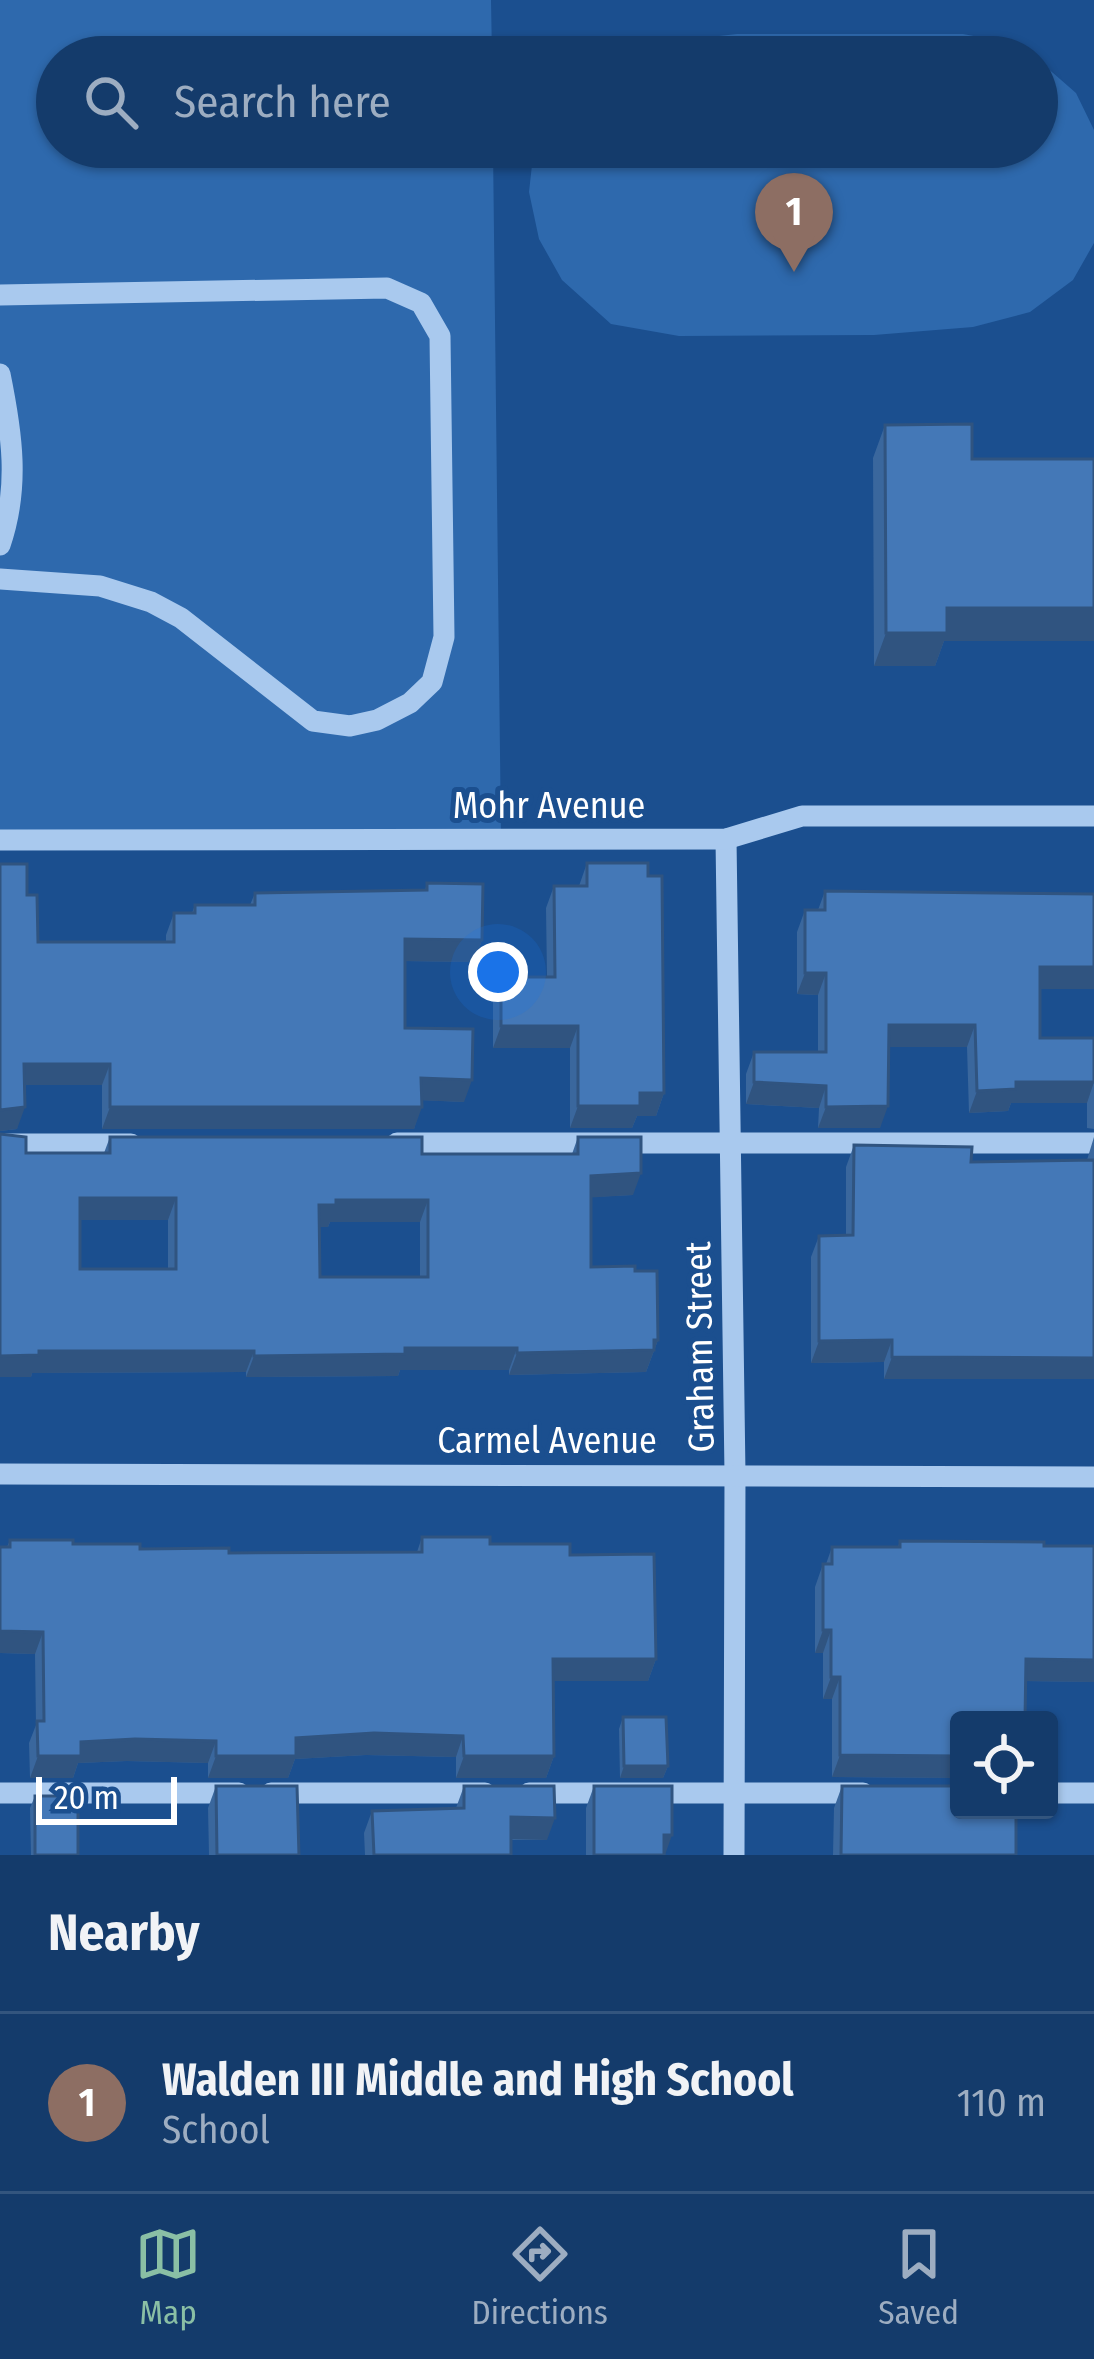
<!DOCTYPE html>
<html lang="en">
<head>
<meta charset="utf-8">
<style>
	:root { --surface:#143b6b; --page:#1d4271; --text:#f1f3f6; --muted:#9dadc1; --line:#33557e; --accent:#8abfa5 }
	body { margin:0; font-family:"Fira Sans Condensed",sans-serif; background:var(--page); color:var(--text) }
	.controls { position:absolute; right:36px; bottom:36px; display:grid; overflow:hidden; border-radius:12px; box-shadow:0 3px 9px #0004 }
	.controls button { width:108px; height:108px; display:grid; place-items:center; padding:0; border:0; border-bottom:3px solid var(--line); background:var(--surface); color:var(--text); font:60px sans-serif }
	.scale { position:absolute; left:36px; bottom:30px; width:141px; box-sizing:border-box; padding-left:12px; border:6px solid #fff; border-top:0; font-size:33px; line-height:42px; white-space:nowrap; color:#fff; -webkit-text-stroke:9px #1b4f8f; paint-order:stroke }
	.you { position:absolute; left:498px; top:972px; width:42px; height:42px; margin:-30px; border:9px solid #fff; border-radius:50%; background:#1a73e8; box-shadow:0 0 0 18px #1a73e833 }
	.badge { display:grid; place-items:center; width:78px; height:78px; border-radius:50%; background:var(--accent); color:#fff; font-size:39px; font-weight:700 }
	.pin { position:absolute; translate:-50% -99px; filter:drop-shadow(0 3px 6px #0008) }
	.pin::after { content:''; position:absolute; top:63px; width:42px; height:36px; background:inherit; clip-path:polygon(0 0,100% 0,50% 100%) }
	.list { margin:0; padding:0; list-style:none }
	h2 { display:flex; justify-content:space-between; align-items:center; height:156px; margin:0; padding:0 48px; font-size:51px }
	h2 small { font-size:39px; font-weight:400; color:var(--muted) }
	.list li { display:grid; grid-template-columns:78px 1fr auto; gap:36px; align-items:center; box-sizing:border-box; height:180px; padding:0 48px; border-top:3px solid var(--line) }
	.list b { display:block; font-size:45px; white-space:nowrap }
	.list p { margin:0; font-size:39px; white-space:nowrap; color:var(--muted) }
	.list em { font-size:39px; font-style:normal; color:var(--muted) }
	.icon { flex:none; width:66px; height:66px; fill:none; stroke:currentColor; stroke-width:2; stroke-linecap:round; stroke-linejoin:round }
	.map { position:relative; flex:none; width:1094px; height:1855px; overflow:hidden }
	.search { position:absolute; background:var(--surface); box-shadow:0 3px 9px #0004; left:36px; right:36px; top:36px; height:132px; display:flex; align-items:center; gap:30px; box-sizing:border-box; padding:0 42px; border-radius:66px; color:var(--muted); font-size:45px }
	.sheet { height:336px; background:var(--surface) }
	nav { display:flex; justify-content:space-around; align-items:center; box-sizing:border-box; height:168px; border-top:3px solid var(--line); background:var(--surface); font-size:33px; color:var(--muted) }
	nav a { display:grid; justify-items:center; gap:6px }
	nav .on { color:var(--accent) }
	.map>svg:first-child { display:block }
	.green { fill:#2e69ad }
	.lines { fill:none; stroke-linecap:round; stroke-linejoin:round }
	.minor { stroke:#a9c9ee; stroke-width:21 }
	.wall { fill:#3a679d; fill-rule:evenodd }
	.shaded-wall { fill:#305480 }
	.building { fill:#4478b7; stroke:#305480; stroke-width:3; fill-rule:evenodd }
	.labels { text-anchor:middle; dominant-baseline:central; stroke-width:10; stroke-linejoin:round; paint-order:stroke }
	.street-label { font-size:36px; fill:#fff; stroke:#1b4f8f }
</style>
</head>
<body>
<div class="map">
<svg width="1094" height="1855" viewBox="0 0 1094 1855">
	<rect width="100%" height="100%" fill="#1b4f8f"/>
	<g class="green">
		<polygon points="0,0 491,0 492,57 57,57 57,147 493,147 501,839 0,840"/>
		<polygon points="737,34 963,34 1021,45 1034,57 619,57 656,43"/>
		<polygon points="1037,59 1076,93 1094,130 1094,243 1073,280 1030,312 973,327 874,335 679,336 611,324 562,280 539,239 529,192 534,147 1037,147"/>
	</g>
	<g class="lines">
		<g class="minor">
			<polyline points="0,295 387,288 421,303 440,336 444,637 432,682 410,703 377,720 350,726 313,721 181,618 151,602 100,586 0,579"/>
			<path d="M0,374C12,433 20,487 0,545"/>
			<polyline points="726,839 735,1474 734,1855"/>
			<polyline points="0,840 726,839 802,816 1094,816"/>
			<polyline points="397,1143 1094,1143"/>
			<polyline points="0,1144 131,1144"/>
			<polyline points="0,1474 1094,1477"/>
			<polyline points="0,1793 239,1793"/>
			<polyline points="271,1793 485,1793"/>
			<polyline points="529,1793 863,1793"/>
			<polyline points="1049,1793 1094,1793"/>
		</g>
	</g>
	<g class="wall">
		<polygon points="885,425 972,459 1094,641 944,641 935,666 874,666 873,458"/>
		<polygon points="587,863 664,1093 656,1116 637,1116 632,1128 570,1128 570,1048 493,1048 493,1000 501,977 547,977 546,908 554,886 579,886"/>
		<polygon points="0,864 27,895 38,942 166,942 166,935 174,913 192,913 195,905 250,905 255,893 425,891 427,883 482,940 474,962 405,961 405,1028 464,1102 422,1100 414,1129 102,1129 102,1085 24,1085 17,1129 0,1131"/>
		<polygon points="825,891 1094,989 1040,989 1040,1038 1094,1038 1094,1129 1087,1128 1087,1103 1011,1103 1008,1111 969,1113 967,1047 888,1047 880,1128 818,1128 819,1108 746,1104 746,1074 754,1052 818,1052 818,995 797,994 797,932 805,910 818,910"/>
		<path d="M0,1134L26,1153H104L110,1137L422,1154H572L578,1137L633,1195L591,1197V1267L635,1271L658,1340L646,1372L509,1375V1370H400L398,1376L246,1377V1372L32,1373L31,1377H0ZM80,1220H168V1269H80ZM330,1222H420V1277H320L319,1227H328Z"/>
		<polygon points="1094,1137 1094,1379 884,1379 884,1362 811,1363 811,1257 819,1236 846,1235 846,1167 854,1145 971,1162 1087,1160"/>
		<polygon points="422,1537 570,1555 656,1659 648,1681 553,1681 554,1756 546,1778 456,1778 456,1757 366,1755 295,1759 288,1778 208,1778 208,1763 127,1761 78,1763 73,1778 30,1778 29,1743 36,1725 35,1654 0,1653 0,1547 7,1547 10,1540 229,1553 417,1552"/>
		<polygon points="900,1541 1044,1546 1094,1682 1026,1681 959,1720 959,1778 832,1777 832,1699 823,1699 823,1653 815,1653 815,1587 823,1564 826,1564 832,1547 898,1547"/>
		<polygon points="623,1717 668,1766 663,1778 620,1778 619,1729"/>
		<polygon points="216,1786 299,1855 209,1855 208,1808"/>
		<polygon points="464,1786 547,1840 511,1840 511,1855 365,1855 364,1833 372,1811 456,1808"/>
		<polygon points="594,1786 665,1855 586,1855 586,1808"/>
		<polygon points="842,1786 1016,1855 833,1855 834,1808"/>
		<polygon points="35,1796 78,1855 31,1855 30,1808"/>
	</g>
	<g class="shaded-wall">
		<polygon points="947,608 1094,608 1094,641 944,641 935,666 874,666 886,633"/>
		<polygon points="405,939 482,940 474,962 397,961"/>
		<polygon points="1040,967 1094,967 1094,989 1033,989"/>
		<polygon points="805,973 826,973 818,995 797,994"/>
		<polygon points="889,1025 975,1025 967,1047 881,1047"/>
		<polygon points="501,1026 578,1026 570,1048 493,1048"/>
		<polygon points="24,1064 110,1064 102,1085 16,1085"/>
		<polygon points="421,1078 472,1080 464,1102 413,1100"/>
		<polygon points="754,1082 826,1086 819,1108 746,1104"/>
		<polygon points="1016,1082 1094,1082 1087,1103 1011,1103 1008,1111 969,1113 977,1091"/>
		<polygon points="640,1093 664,1093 656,1116 637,1116 632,1128 570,1128 578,1106"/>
		<polygon points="888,1106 880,1128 818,1128 826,1107"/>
		<polygon points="25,1107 17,1129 0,1131 0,1110"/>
		<polygon points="110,1107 422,1107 414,1129 102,1129"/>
		<polygon points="641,1173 633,1195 583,1198 591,1176"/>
		<polygon points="80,1198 176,1198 168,1220 72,1220"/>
		<polygon points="336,1200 428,1200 420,1222 330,1222 328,1227 311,1227 319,1205"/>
		<polygon points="658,1340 646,1372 509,1375 517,1353"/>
		<polygon points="892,1340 884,1362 811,1363 819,1341"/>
		<polygon points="405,1348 517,1348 509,1370 400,1370 398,1376 246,1377 254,1356"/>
		<polygon points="39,1351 254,1351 246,1372 32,1373 31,1377 0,1377 0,1356"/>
		<polygon points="892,1357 1094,1358 1094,1379 884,1379"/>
		<polygon points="823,1630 831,1630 823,1653 815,1653"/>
		<polygon points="0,1631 43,1632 35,1654 0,1653"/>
		<polygon points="553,1659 656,1659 648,1681 545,1681"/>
		<polygon points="1026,1659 1094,1660 1094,1682 1018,1681"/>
		<polygon points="831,1677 840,1677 832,1699 823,1699"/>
		<polygon points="374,1733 463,1736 456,1757 366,1755 295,1759 288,1778 208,1778 216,1756 296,1738"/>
		<polygon points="135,1739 216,1741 208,1763 127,1761 78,1763 73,1778 30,1778 38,1756 81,1742"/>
		<polygon points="840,1755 959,1756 959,1778 832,1777"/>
		<polygon points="464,1756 554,1756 546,1778 456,1778"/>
		<polygon points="624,1766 668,1766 663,1778 620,1778"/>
		<polygon points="511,1817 555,1818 547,1840 503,1839"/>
		<polygon points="664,1835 672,1835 665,1855"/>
	</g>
	<g class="building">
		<polygon points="972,424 972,459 1094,459 1094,608 947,608 947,633 886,633 885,425"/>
		<polygon points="587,863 648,863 648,876 662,876 664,1093 640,1093 640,1106 578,1106 578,1026 501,1026 501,977 555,977 554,886 587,886"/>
		<polygon points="0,864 27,864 27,895 37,895 38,942 174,942 174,913 195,913 195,905 255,905 255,893 427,890 427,883 483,884 482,940 405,939 405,1028 473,1029 472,1080 421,1078 422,1107 110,1107 110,1064 24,1064 25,1107 0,1110"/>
		<polygon points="825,891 1094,894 1094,967 1040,967 1040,1038 1094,1038 1094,1082 1016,1082 1016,1089 977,1091 975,1025 889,1025 888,1106 826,1107 826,1086 754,1082 754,1052 826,1052 826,973 805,973 805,910 825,910"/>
		<path d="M0,1134L26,1137V1153H110V1137H422V1154H578V1137H641V1173L591,1176V1267L635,1266V1271H657L658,1340H654V1350L517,1353V1348H405V1354L254,1356V1351H39V1355L0,1356ZM80,1198H176V1269H80ZM336,1200H428V1277H320L319,1205H336Z"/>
		<polygon points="854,1145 972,1147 971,1162 1094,1160 1094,1358 892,1357 892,1340 819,1341 819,1236 853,1235"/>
		<polygon points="422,1537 490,1537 490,1544 570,1544 570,1555 654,1554 656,1659 553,1659 554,1756 464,1756 463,1736 374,1733 296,1738 296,1756 216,1756 216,1741 135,1739 81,1742 81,1756 38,1756 37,1721 44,1721 43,1632 0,1631 0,1547 10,1547 10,1540 73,1540 73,1544 140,1544 140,1549 229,1548 229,1553 422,1552"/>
		<polygon points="900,1541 1044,1542 1044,1546 1094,1546 1094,1660 1026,1659 1025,1720 959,1720 959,1756 840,1755 840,1677 831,1677 831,1630 823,1630 823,1564 832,1564 832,1547 900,1547"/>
		<polygon points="623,1717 666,1717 668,1766 624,1766"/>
		<polygon points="216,1786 297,1786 299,1855 217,1855"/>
		<polygon points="464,1786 554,1786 555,1818 511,1817 511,1855 374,1855 372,1811 464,1808"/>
		<polygon points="594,1786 672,1786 672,1835 664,1835 664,1855 594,1855"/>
		<polygon points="842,1786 959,1786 959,1810 1016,1810 1016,1855 841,1855"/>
		<rect x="35" y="1796" width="43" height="59"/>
	</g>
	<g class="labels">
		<g class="street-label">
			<text x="549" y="806">Mohr Avenue</text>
			<text transform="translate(700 1347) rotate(-91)">Graham Street</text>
			<text x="547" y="1441">Carmel Avenue</text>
		</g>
	</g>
</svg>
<div class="controls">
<button><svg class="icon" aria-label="locate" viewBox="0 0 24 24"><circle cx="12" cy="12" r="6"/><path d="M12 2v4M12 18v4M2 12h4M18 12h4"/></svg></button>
</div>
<div class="scale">20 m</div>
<div class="you"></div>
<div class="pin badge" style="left:794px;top:272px;background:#8d6e63">1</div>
<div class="search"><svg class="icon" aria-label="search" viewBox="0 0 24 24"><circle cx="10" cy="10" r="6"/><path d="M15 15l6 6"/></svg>Search here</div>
</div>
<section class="sheet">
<h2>Nearby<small></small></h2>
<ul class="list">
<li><span class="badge" style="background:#8d6e63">1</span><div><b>Walden III Middle and High School</b><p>School</p></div><em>110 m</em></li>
</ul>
</section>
<nav>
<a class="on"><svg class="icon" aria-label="map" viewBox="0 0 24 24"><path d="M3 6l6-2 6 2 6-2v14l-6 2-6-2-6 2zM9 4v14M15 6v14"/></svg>Map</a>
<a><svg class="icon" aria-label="directions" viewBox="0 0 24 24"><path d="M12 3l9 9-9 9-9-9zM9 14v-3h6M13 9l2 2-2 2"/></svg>Directions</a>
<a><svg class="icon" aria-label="saved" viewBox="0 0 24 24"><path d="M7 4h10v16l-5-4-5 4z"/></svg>Saved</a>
</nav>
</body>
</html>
